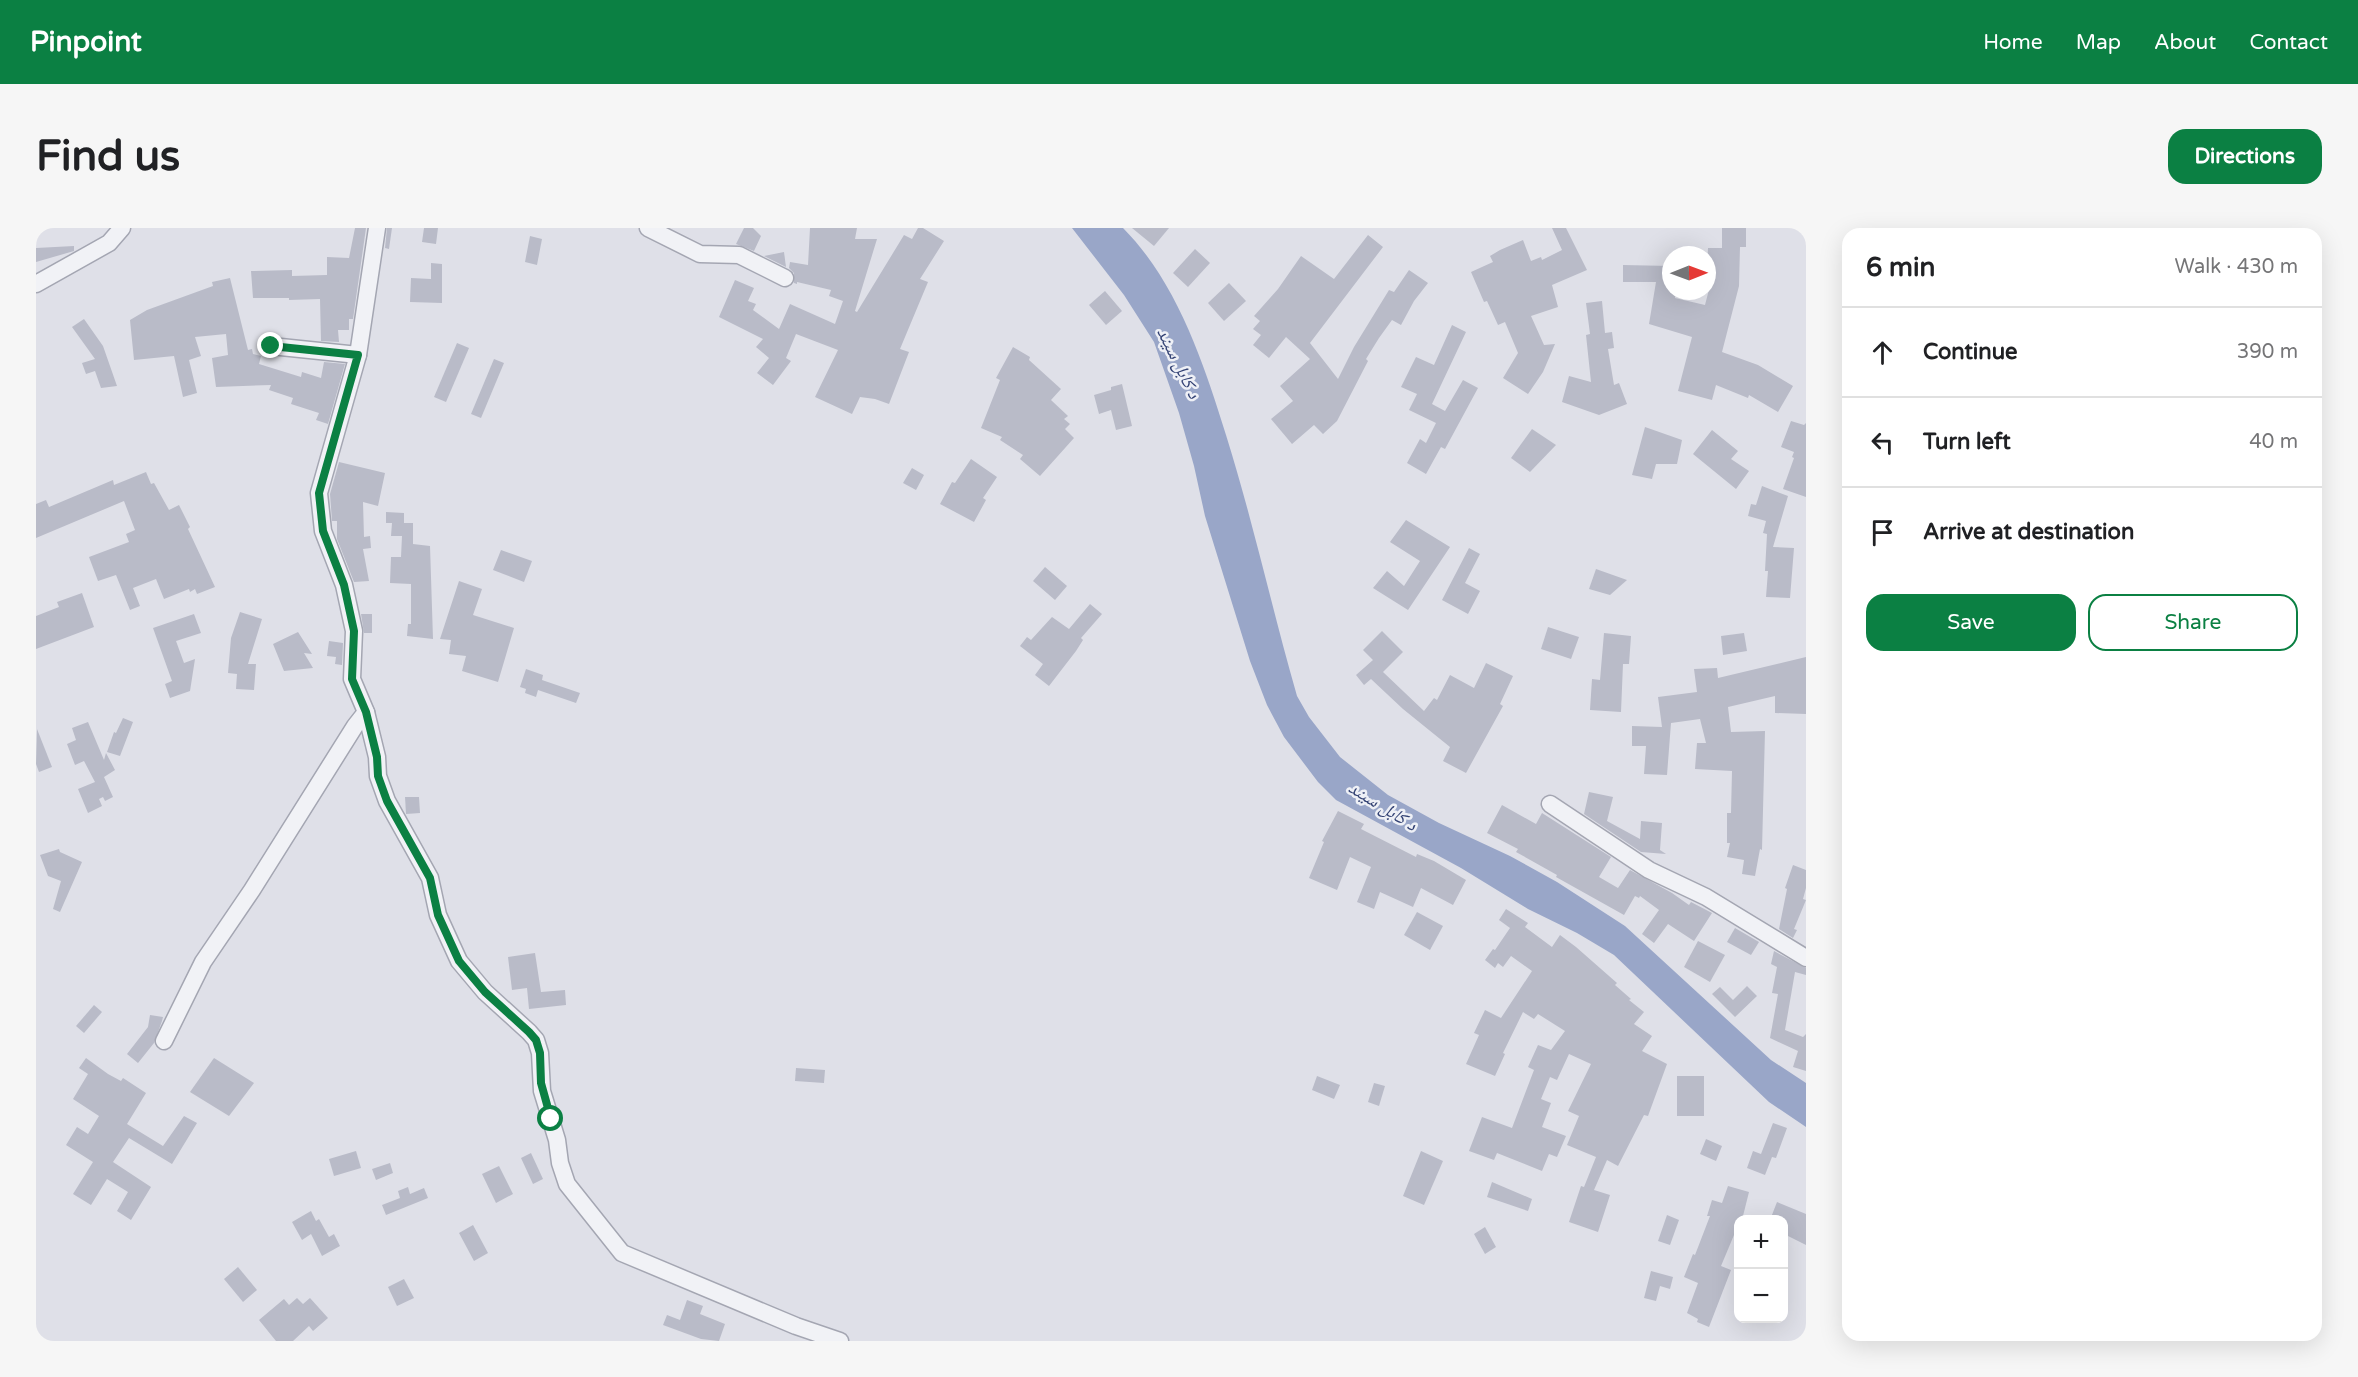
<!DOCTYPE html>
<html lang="en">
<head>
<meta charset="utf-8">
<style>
	:root { --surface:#fff; --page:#f6f6f6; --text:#202124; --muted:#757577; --line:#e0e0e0; --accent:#0b8043 }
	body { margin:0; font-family:"Varela Round","Noto Naskh Arabic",sans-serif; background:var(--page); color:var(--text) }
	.controls { position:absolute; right:18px; bottom:18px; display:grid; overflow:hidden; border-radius:12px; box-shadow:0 6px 24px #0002 }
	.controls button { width:54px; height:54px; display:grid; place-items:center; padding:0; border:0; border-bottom:2px solid var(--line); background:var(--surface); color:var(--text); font:30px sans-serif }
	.compass { position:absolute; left:1626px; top:18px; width:54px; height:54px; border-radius:50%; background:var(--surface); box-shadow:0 6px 24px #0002; rotate:89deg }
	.stop { position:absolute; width:18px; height:18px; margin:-14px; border:4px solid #0b8043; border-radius:50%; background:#fff }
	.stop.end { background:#0b8043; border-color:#fff; box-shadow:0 2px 6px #0008 }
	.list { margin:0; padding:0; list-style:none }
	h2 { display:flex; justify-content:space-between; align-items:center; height:78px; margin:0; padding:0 24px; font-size:26px }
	h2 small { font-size:20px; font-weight:400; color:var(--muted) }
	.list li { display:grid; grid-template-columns:39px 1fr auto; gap:18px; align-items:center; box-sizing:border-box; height:90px; padding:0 24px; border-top:2px solid var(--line) }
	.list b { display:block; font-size:22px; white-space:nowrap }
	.list em { font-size:20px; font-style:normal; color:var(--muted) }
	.actions { display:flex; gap:12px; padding:18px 24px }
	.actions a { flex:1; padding:14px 0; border:2px solid var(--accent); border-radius:18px; text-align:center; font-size:21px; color:var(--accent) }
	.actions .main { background:var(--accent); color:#fff }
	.icon { flex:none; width:33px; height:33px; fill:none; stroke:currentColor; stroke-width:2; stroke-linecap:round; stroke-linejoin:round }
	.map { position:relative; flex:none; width:1770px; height:1113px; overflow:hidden; border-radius:18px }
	header { display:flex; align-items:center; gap:36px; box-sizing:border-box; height:84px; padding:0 30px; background:var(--accent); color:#fff }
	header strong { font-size:28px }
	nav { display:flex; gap:33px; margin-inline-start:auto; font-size:21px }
	.intro { display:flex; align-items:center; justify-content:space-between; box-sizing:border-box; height:144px; padding:0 36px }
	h1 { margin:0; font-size:42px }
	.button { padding:15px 27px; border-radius:18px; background:var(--accent); color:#fff; font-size:21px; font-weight:700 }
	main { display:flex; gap:36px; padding:0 36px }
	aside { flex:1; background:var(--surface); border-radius:18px; box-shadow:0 6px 24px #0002 }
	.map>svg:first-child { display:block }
	.water { fill:#99a6c8 }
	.building { fill:#b9bbc8 }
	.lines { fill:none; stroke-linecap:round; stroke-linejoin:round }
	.minor-casing { stroke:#a4a6b2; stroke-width:19 }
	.minor { stroke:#f1f2f6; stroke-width:16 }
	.route { stroke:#0b8043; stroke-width:8 }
	.labels { text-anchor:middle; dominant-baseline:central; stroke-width:5; stroke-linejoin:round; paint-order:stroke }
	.water-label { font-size:18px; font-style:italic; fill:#324173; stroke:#eef0f6 }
</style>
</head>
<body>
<header>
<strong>Pinpoint</strong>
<nav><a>Home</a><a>Map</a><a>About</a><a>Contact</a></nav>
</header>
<div class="intro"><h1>Find us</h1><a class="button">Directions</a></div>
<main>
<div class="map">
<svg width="1770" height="1113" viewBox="0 0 1770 1113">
	<rect width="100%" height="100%" fill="#dfe0e8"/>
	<path class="water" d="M1036,0H1087C1141,54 1168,136 1190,207C1217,293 1236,381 1261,468L1273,489L1304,529L1352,567L1403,595L1474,628L1521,654L1589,698L1735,832L1770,855V899L1733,874L1578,727L1541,705L1492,681L1425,640L1300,572L1282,554L1248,509L1231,477L1214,433L1169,288L1158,238L1143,185L1118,114L1088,67Z"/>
	<g class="building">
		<polygon points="319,0 330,0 317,91 313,91 313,102 302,102 303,114 285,113 284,71 253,72 253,70 217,70 215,43 256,42 256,48 291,47 291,29 313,30"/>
		<polygon points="351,0 356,0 353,21 349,20"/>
		<polygon points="388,0 402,0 400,16 386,14"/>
		<polygon points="708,0 717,0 725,8 718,23 700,16"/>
		<polygon points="774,0 821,0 819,11 841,11 819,83 821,84 868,7 876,11 882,0 887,0 908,13 884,51 892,54 864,121 873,124 853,176 839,171 824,169 816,186 779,169 802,122 760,106 750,130 755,133 737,157 721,145 733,130 720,119 727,111 683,89 699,52 718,60 712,73 720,76 717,82 743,101 754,76 799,96 807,73 793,68 795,62 761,54 761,56 758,55 758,45 753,40 754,34 772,37"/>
		<polygon points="1096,0 1133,0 1118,18"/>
		<polygon points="1516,0 1530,0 1551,42 1516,57 1522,79 1495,88 1508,117 1519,116 1507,144 1492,166 1467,150 1482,125 1469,94 1462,97 1451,73 1448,74 1435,44 1457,34 1454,28 1464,22 1487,12 1495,33 1505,29 1506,32 1526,22"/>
		<polygon points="1686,0 1710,0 1710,19 1704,19 1703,58 1686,124 1722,137 1757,158 1742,184 1713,167 1712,170 1680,157 1676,172 1642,163 1656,109 1613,96 1620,54 1587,54 1587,37 1635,38 1635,63 1640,63 1639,70 1669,77 1679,38 1671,38 1672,20 1686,20"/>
		<polygon points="1332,7 1347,19 1274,115 1302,151 1318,119 1353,62 1358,64 1373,42 1392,55 1378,73 1365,97 1356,92 1343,110 1330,131 1332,133 1301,193 1287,206 1278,197 1256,216 1235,191 1257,173 1244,158 1274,131 1250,109 1233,130 1217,117 1225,107 1217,101 1224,93 1218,88 1242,61 1265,28 1298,51"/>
		<polygon points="494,8 506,11 501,37 489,34"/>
		<polygon points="38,18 38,23 0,34 0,20"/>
		<polygon points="1159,21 1174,35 1152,59 1137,45"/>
		<polygon points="748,24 750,39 728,28"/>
		<polygon points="395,35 406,36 406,75 374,74 375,50 395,51"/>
		<polygon points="194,50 212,122 216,121 217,126 225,128 223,136 265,149 266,144 285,150 288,134 309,136 292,196 280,192 283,185 255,176 257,170 233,162 235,157 180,159 176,130 192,127 190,106 159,109 165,128 153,132 161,165 147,169 138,128 98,132 94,92 111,82 177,58 176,54"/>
		<polygon points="1193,55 1210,73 1188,93 1172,75"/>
		<polygon points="1069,63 1086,83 1070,97 1053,77"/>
		<polygon points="1566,73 1569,105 1576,104 1578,120 1572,121 1578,157 1583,155 1591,176 1563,187 1526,174 1533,148 1555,154 1550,107 1554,106 1550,75"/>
		<polygon points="48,91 67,118 81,158 65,160 59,143 50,146 46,135 59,131 36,99"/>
		<polygon points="1416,97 1430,104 1396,176 1409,183 1427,152 1442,160 1409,221 1405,219 1390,246 1371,235 1384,211 1390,215 1400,195 1373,182 1381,166 1365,159 1380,129 1398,137"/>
		<polygon points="421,115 433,120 410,174 398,169"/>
		<polygon points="977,119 994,129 993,132 1025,161 1015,172 1032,188 1028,191 1034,196 1029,201 1038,210 1004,248 984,231 987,227 964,212 966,209 945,200 964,152 960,150"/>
		<polygon points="458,131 468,135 445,190 435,186"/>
		<polygon points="1086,156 1096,198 1080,202 1075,182 1063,186 1058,167 1075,162 1075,159"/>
		<polygon points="1755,193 1768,197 1770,195 1770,269 1747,261 1758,230 1756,229 1758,224 1745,219"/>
		<polygon points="1609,199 1646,212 1641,236 1620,236 1616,251 1596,247"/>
		<polygon points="1496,201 1520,217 1494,244 1475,230"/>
		<polygon points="1676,202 1702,223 1695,231 1713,243 1700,261 1657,226"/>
		<polygon points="935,231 961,249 947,270 950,272 938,294 904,276 916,254 919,255"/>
		<polygon points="303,234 349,245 342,278 327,274 328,309 334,308 335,320 327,321 333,353 318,354 301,311 301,293 296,293 294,266"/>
		<polygon points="876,240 888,247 880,262 867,255"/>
		<polygon points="110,244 115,256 118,255 133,282 143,277 154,299 152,301 179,359 161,366 159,361 154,364 153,361 128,371 120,351 97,360 104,378 94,382 80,347 62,353 53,329 93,314 90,306 99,302 88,273 0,310 0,276 10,272 13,279 77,252 78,257"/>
		<polygon points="1726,258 1752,268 1737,319 1758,320 1754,370 1730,369 1732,343 1729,343 1731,306 1727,305 1730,293 1712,288 1715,276 1720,277"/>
		<polygon points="350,284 368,285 368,295 377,295 377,316 394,318 397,411 371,408 372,396 375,396 375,356 354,355 355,329 365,329 366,308 355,308 356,295 350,295"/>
		<polygon points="1370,292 1414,319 1372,382 1337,360 1351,343 1368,358 1384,333 1354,314"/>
		<polygon points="1433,320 1444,326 1429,355 1444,363 1432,386 1406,372"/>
		<polygon points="465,322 496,333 488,354 457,342"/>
		<polygon points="1009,339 1031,358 1019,372 997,353"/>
		<polygon points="1560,341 1591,352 1574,367 1553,361"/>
		<polygon points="423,353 446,361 437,387 478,400 462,454 426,443 430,428 413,426 415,412 404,411"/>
		<polygon points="46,365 58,399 0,421 0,388 23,379 21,374"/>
		<polygon points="1054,376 1066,386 1045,410 1047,412 1040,423 1013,458 999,447 1007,436 984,418 991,409 995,412 1016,389 1033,401"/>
		<polygon points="204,384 226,391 212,436 220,436 218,462 200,461 201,446 192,445 195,410"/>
		<polygon points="158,386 165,405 140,413 148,435 159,431 154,463 134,470 129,456 136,453 117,400"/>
		<polygon points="325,386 336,386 336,405 328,405"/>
		<polygon points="1512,399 1543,409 1535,431 1505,421"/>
		<polygon points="1346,403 1367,424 1347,444 1388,483 1398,470 1401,472 1414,447 1438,460 1450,435 1477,448 1464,476 1467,478 1430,545 1407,533 1414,519 1367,481 1335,451 1328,457 1320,447 1337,432 1327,422"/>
		<polygon points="262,404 276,426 268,425 277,440 248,443 237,416"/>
		<polygon points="1568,405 1595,408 1593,436 1587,436 1585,484 1554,482 1556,451 1564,452"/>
		<polygon points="1708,405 1711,423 1687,427 1685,408"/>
		<polygon points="293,413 307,415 306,437 299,436 300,429 291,428"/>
		<polygon points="1770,429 1770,486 1739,485 1739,468 1692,479 1695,504 1729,503 1726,622 1724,621 1719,648 1706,646 1708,632 1691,629 1694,615 1691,615 1691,585 1695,585 1696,543 1659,541 1661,515 1670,515 1664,491 1635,495 1631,547 1608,546 1610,518 1596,518 1596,498 1626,499 1622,469 1661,464 1658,441 1681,440 1682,450"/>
		<polygon points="490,441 507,447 506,452 544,465 540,475 502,462 500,469 489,465 490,461 484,459"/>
		<polygon points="87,490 97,494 84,528 71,524 78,504 80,505"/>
		<polygon points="52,494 68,532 70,525 79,542 68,549 77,569 69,573 67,569 63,571 66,578 52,585 42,561 59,554 48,533 39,537 31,516 40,512 36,500"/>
		<polygon points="1,501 16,539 3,544 0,536"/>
		<polygon points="1553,564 1577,569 1571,593 1604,611 1605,593 1626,595 1624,622 1630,626 1605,624 1548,586"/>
		<polygon points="369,569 383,569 384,585 370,586"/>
		<polygon points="1466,577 1500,596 1506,585 1575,629 1563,649 1582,660 1594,642 1636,665 1653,677 1655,674 1676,685 1658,713 1632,696 1618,715 1606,706 1623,682 1604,668 1603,670 1599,668 1588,687 1520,649 1521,647 1480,624 1482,621 1451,605"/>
		<polygon points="1302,583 1328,596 1325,601 1380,629 1381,626 1398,633 1430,652 1417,677 1385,660 1377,679 1344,664 1338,681 1321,674 1335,639 1314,629 1301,662 1273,650 1288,614 1286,613"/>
		<polygon points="23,621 24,624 46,634 24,684 17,681 25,653 12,648 4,627"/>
		<polygon points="1757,637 1770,642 1770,660 1767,671 1770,672 1758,701 1761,702 1757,710 1743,701 1751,661 1749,660"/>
		<polygon points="1470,681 1492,695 1489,699 1516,719 1524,707 1540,719 1581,755 1579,757 1595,771 1593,772 1608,784 1598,796 1616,808 1606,823 1631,836 1612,888 1608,887 1582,938 1571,932 1558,962 1574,967 1562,1004 1533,994 1545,958 1548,959 1560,929 1531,917 1543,888 1532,883 1555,836 1533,826 1521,852 1514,849 1505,871 1515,875 1506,899 1530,908 1521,929 1513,926 1506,943 1461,925 1458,932 1433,923 1446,889 1476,900 1498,842 1492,839 1502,817 1515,822 1529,803 1502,786 1498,791 1487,784 1467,825 1469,826 1459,848 1430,836 1443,807 1438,805 1449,782 1465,790 1496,743 1475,728 1467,739 1462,735 1459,740 1449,732 1457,721 1459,722 1474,700 1463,692"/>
		<polygon points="1381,684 1407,698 1394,722 1368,707"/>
		<polygon points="1699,700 1723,714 1715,727 1691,714"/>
		<polygon points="1662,713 1689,727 1674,754 1648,739"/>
		<polygon points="1738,723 1770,740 1770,747 1759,744 1749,802 1767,809 1770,806 1770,843 1757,839 1762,823 1734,810 1742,766 1736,765 1741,739 1735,736"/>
		<polygon points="499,725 505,764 529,762 530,777 493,781 491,760 476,762 472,729"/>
		<polygon points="1711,758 1721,768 1699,789 1676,766 1684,759 1697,772"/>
		<polygon points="58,777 66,784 48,805 40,798"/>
		<polygon points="114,787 127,789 126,793 118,815 102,835 91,826 112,799"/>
		<polygon points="50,830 72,846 85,853 87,850 110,865 91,896 127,918 148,888 161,895 136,936 93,910 77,934 115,959 95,992 81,983 92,964 71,951 55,977 37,966 57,934 30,917 41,899 52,906 63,888 37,871 52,846 43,840"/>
		<polygon points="178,830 218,855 193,888 154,864"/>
		<polygon points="760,840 789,842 788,855 759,853"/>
		<polygon points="1281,848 1304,857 1298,871 1276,862"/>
		<rect x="1641" y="848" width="27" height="40"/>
		<polygon points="1338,855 1349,858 1343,878 1332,874"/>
		<polygon points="1737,895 1751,900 1740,930 1736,929 1729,947 1711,940 1717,923 1725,926"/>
		<polygon points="1670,911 1686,918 1680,933 1664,926"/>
		<polygon points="320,923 325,940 298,948 293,931"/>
		<polygon points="1385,923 1407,933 1388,977 1367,968"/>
		<polygon points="495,925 507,951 497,956 485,930"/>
		<polygon points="354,935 357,945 340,952 336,941"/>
		<polygon points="463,938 477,966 460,975 446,946"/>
		<polygon points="1456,954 1496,971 1492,983 1451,969"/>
		<polygon points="1692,958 1713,964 1706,992 1702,992 1700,1008 1698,1007 1685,1038 1695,1042 1673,1099 1661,1094 1662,1091 1651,1085 1662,1055 1648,1049 1657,1026 1659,1027 1674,988 1671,988 1676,972 1686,975"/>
		<polygon points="372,959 374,966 388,960 392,970 350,987 346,977 364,970 362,963"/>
		<polygon points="1741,974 1770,986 1770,1017 1748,1006 1748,992 1734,992"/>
		<polygon points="275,983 280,993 283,991 293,1009 298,1006 304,1018 286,1028 275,1006 266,1012 256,994"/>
		<polygon points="1631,987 1643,992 1634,1017 1622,1013"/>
		<polygon points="437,997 452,1025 438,1033 423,1005"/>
		<polygon points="1449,999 1460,1019 1449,1026 1438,1006"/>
		<polygon points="202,1039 221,1062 207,1074 188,1051"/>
		<polygon points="1615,1043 1637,1049 1634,1061 1624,1058 1620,1073 1608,1070"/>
		<polygon points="368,1051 378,1070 361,1078 352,1059"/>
		<polygon points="261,1070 267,1076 274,1070 292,1090 277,1103 273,1098 257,1113 240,1113 223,1092 248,1071 253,1077"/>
		<polygon points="651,1072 667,1078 664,1086 689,1096 683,1113 665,1111 627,1097 631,1087 644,1092"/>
	</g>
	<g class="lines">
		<defs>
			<g id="minor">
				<polyline points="612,0 664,26 703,27 749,50"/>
				<polyline points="0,56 73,15 86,0"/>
				<polyline points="235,118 322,127"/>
				<polyline points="330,484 341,529 342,548 351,573 394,650 402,687 423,733 449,764 493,804 500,812 504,825 506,863 521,912 524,935 531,956 586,1025 760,1098 804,1113"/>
				<polyline points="1514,576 1613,642 1670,669 1770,730"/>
				<polyline points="128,813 167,734 216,662 319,498 330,484 316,451 318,403 308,357 287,303 283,265 322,127 341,0"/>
			</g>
		</defs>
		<use href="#minor" class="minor-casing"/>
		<use href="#minor" class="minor"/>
	</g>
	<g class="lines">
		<polyline class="route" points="235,118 322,127 283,265 287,303 308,357 318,403 316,451 330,484 341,529 342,548 351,573 394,650 402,687 423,733 449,764 493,804 500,812 504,825 505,855 515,891"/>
	</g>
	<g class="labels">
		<g class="water-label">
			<text transform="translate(1143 135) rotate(64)">د کابل سيند</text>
			<text transform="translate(1347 578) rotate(32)">د کابل سيند</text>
		</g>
	</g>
</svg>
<div class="controls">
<button>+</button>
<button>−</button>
</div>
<svg class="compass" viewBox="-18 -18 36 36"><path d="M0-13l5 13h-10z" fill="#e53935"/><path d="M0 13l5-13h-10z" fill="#757577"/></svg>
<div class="stop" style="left:515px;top:891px"></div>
<div class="stop end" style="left:235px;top:118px"></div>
</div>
<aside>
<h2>6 min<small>Walk · 430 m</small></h2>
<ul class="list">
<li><svg class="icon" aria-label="ahead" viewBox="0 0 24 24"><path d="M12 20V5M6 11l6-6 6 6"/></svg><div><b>Continue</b></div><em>390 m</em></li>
<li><svg class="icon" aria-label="left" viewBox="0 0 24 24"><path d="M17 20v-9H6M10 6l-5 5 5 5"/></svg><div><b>Turn left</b></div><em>40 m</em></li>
<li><svg class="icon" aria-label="arrive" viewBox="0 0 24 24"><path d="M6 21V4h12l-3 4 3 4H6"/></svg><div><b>Arrive at destination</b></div></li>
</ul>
<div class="actions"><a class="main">Save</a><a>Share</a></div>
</aside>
</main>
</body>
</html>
